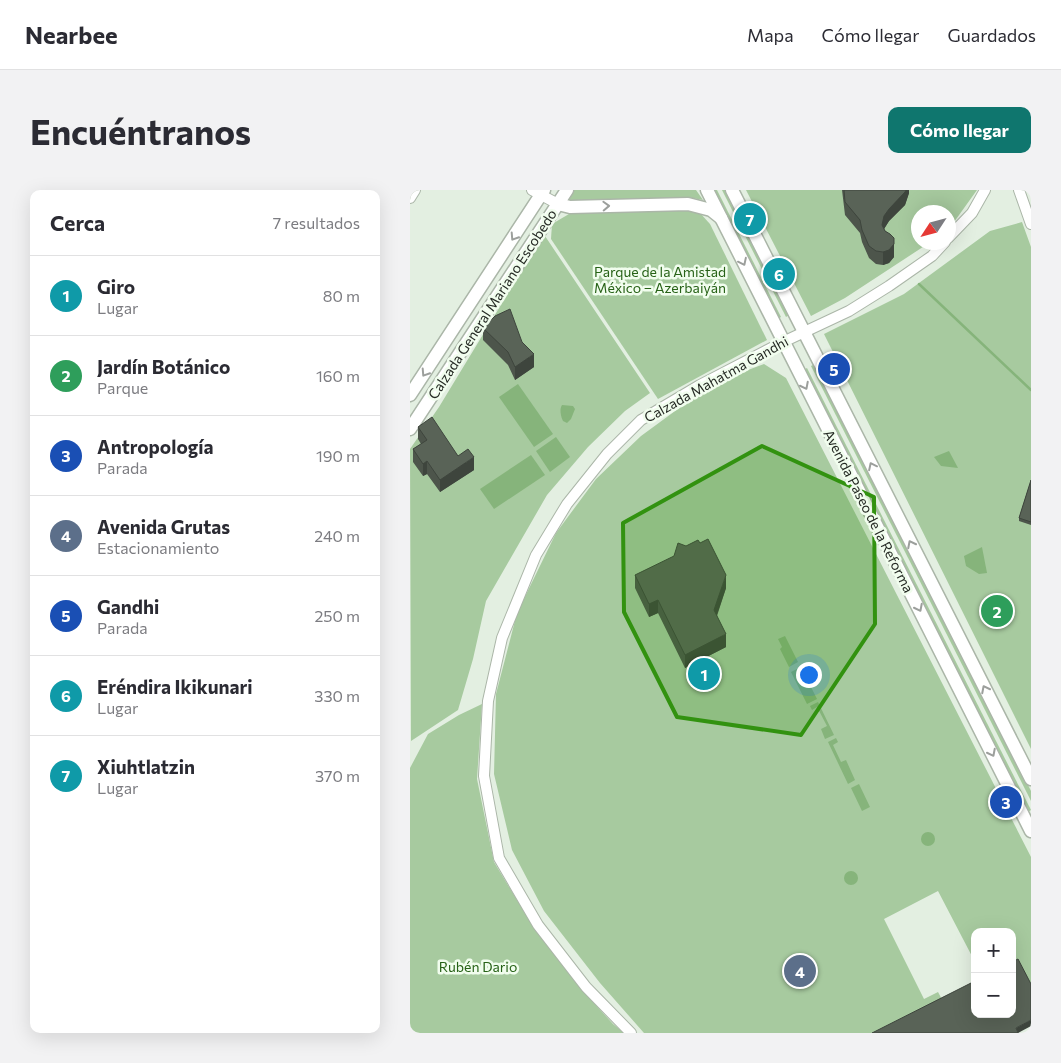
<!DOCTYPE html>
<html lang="es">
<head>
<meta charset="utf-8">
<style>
	:root { --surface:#fff; --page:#f2f2f3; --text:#2b2b33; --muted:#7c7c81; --line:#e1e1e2; --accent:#0f766e }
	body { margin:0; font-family:Commissioner,sans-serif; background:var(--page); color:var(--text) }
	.controls { position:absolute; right:15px; bottom:15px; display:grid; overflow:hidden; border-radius:10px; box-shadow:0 5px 20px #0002 }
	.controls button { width:45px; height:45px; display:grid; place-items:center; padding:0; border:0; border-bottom:1px solid var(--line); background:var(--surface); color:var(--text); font:25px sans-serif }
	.compass { position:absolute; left:501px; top:15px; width:45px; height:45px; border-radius:50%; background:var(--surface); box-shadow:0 5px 20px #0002; rotate:234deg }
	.you { position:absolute; left:398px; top:484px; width:18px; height:18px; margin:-12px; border:4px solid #fff; border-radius:50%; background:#1a73e8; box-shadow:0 0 0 8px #1a73e833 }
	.badge { display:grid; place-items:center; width:32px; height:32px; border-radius:50%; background:var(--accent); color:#fff; font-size:16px; font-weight:700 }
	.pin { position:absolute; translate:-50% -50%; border:2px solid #fff; box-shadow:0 1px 5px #0006 }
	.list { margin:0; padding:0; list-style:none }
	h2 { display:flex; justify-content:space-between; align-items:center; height:65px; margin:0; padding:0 20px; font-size:21px }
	h2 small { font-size:16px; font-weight:400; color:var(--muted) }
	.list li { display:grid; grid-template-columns:32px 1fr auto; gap:15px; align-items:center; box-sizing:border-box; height:80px; padding:0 20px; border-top:1px solid var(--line) }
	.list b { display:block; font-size:19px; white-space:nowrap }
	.list p { margin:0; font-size:16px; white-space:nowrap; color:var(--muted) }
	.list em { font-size:16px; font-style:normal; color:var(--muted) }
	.map { position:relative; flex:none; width:621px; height:843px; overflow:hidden; border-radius:10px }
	header { display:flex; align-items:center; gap:30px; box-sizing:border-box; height:70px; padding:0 25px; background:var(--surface); border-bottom:1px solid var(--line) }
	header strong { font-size:24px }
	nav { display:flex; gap:28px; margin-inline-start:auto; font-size:18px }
	.intro { display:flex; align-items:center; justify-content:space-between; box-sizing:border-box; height:120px; padding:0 30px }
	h1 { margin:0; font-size:35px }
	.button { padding:12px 22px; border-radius:10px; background:var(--accent); color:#fff; font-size:18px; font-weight:700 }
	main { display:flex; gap:30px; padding:0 30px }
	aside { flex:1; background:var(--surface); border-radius:10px; box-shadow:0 5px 20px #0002 }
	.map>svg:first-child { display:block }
	.green { fill:#a7ca9f }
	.water { fill:#86b47b }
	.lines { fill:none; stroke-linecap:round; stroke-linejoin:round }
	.stream { stroke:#86b47b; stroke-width:2.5 }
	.minor-casing { stroke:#abb6a8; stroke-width:12 }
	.major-casing { stroke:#abb6a8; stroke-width:15 }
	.minor { stroke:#fff; stroke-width:10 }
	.major { stroke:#fff; stroke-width:12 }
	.wall { fill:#4d554b }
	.shaded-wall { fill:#3e453d }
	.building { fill:#596357; stroke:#3e453d }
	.oneway { stroke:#9c9f9c }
	.marked { fill:#329210; fill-opacity:0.2; stroke:#329210; stroke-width:4; stroke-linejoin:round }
	.labels { text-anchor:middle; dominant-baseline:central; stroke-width:5; stroke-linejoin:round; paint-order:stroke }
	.park-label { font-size:14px; fill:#276217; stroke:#f1fdee }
	.street-label { font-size:14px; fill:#242923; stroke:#f1fdee }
</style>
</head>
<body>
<header>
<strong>Nearbee</strong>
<nav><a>Mapa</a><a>Cómo llegar</a><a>Guardados</a></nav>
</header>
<div class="intro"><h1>Encuéntranos</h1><a class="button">Cómo llegar</a></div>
<main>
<aside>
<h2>Cerca<small>7 resultados</small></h2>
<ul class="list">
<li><span class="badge" style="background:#0f9aa8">1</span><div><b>Giro</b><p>Lugar</p></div><em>80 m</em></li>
<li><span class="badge" style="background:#2e9e5b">2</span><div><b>Jardín Botánico</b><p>Parque</p></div><em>160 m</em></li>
<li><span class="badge" style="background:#1a4fb4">3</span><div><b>Antropología</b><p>Parada</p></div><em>190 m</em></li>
<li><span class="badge" style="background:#5c6f8a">4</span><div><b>Avenida Grutas</b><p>Estacionamiento</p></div><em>240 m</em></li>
<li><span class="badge" style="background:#1a4fb4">5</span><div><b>Gandhi</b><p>Parada</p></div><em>250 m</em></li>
<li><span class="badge" style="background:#0f9aa8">6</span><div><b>Eréndira Ikikunari</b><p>Lugar</p></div><em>330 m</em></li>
<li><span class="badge" style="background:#0f9aa8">7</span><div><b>Xiuhtlatzin</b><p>Lugar</p></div><em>370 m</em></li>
</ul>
</aside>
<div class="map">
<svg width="621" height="843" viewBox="0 0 621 843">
	<rect width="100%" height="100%" fill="#e3efe1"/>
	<g class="green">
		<polygon points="161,0 286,0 293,10 277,7 162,12 158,9"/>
		<polygon points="303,0 307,0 371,127 368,129"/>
		<polygon points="312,0 316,0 379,125 376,127"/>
		<polygon points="336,0 567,0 539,39 538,22 508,22 508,52 519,53 435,108 401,126"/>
		<polygon points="281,18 290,23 300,34 357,150 248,209 141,49 142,34 159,24"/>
		<polygon points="612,32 621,57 621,559 414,144 494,104 580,41"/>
		<polygon points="133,43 240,203 215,221 178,257 137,305 76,411 63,469 48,520 1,551 0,259 29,217 103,95"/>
		<polygon points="354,174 376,188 621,667 621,800 602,778 602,742 565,742 565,772 528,701 474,729 514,809 528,802 534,813 475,843 234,843 190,793 134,721 102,660 84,584 86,504 107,423 146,343 186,289 231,246 276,213 338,180"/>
		<polygon points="405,174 621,601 621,611 401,176"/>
		<polygon points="397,178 621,620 618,622 393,180"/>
		<polygon points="72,514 67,589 84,672 124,738 173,801 203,834 214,843 0,843 0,578 18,544 49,525"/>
	</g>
	<g class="water">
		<polygon points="108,194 143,244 124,257 89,207"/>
		<path d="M152,215L163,216L165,219L161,229L157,233L153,231C151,227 149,219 152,215Z"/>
		<polygon points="146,247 160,267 140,282 126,261"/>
		<polygon points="539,261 548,278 531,276 524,267"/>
		<polygon points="121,265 135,285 84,319 70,299"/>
		<polygon points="572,357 577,383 569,384 556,376 554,366"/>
		<polygon points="375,446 388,472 379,477 370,459 372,457 368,449"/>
		<polygon points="391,477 407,509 397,514 381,482"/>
		<polygon points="408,512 424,545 415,549 411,539 417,536 407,517 402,520 400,516"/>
		<polygon points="426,548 428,552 423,555 431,572 436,570 445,590 438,594 418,552"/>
		<polygon points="449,594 460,617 452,621 441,598"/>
		<circle cx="518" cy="649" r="7"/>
		<circle cx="441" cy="688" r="7"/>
	</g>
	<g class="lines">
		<polyline class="stream" points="509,94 621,200"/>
		<defs>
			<g id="minor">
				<polyline points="122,0 148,14"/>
				<polyline points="609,0 621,34"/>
				<polyline points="0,8 5,0"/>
				<polyline points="538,48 562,23 575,0"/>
				<polyline points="221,843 176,797 128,735 89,668 74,586 78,511 92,448 126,365 157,314 197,264 231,230 290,195 373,152 439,121 479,96 522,66 535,52"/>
			</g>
			<g id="major">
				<polyline points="297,0 621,641"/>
				<polyline points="322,0 621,589"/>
				<polyline points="148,14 160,17 278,14 301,20 311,28"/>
				<polyline points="0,205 134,0"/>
				<polyline points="0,239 157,0"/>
			</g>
		</defs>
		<use href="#minor" class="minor-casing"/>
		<use href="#major" class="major-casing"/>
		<use href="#minor" class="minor"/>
		<use href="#major" class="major"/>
	</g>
	<g class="wall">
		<polygon points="432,0 499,0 499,3 495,15 479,31 474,39 475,41 484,48 484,67 479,73 473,75 466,74 459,68 452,52 450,43 435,25"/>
		<polygon points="73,138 112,152 124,177 105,190 98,175 73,150"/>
		<polygon points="8,237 48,266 64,280 30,302 17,284 13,286 3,272 3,259 11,254 8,249"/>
		<polygon points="621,290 621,335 609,331 609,328"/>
		<polygon points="225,385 316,398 307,426 316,457 275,478 248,423 239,427 225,398"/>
	</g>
	<g class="shaded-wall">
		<polygon points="496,0 499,0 499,3 495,15 479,31 474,39 472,35 474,26 479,19"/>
		<polygon points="484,54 484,67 479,73 473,75 473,62"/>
		<polygon points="124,164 124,177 105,190 105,177"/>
		<polygon points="64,267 64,280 30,302 30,290"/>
		<polygon points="17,271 17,284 13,286 13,274"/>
		<polygon points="316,385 316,398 304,433 304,420"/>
		<polygon points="248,410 248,423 239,427 239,414"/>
		<polygon points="316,444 316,457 275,478 275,465"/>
		<polygon points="621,830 621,836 608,843 606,838"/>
	</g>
	<g class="building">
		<polygon points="434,0 496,0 495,2 479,19 474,26 472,35 475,41 480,44 484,48 484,54 479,60 473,62 466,61 459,56 452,40 450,30 435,12"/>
		<polygon points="100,119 112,152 124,164 105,177 98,162 73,138 85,126"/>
		<polygon points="22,227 48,266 58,259 64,267 30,290 17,271 13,274 3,259 17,250 8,237"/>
		<polygon points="621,290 621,332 609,328"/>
		<polygon points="298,349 316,385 304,420 316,444 275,465 248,410 239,414 225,385 264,366 268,353 276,356 288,350 290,353"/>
		<polygon points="608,769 621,794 621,830 606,838 608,843 462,843 565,791 565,824 602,824 602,772"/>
	</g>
	<defs><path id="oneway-chevron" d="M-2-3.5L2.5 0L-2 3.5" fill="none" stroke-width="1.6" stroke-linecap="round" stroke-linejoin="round" transform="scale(1.25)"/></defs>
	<g class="oneway">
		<use href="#oneway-chevron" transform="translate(196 16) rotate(-2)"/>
		<use href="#oneway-chevron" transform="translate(104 47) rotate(123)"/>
		<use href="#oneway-chevron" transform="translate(333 72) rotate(64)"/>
		<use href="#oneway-chevron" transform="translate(15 183) rotate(123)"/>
		<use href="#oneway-chevron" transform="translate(395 196) rotate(63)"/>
		<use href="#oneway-chevron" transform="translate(462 276) rotate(-116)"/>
		<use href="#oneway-chevron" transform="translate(501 354) rotate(-117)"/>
		<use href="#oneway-chevron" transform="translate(509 418) rotate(63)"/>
		<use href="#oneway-chevron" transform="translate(575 499) rotate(-117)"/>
		<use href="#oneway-chevron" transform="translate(582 563) rotate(63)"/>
	</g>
	<path class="marked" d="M352,256L464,307L465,434L391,545L267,527L214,422L213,333Z"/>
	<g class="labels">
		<g class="park-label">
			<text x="250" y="81">Parque de la Amistad<tspan x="250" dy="16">México – Azerbaiyán</tspan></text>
			<text x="68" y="776">Rubén Dario</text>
		</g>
		<g class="street-label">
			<text transform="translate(82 114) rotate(-57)">Calzada General Mariano Escobedo</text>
			<text transform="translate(306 189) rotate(-29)">Calzada Mahatma Gandhi</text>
			<text transform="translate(459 321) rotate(63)">Avenida Paseo de la Reforma</text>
		</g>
	</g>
</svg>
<div class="controls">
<button>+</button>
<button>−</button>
</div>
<svg class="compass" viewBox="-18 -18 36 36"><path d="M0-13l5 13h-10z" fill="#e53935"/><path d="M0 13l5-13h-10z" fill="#7c7c81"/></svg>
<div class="you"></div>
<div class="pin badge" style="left:294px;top:484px;background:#0f9aa8">1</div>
<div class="pin badge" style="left:587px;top:421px;background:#2e9e5b">2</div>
<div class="pin badge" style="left:596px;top:612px;background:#1a4fb4">3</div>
<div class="pin badge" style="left:390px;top:781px;background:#5c6f8a">4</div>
<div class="pin badge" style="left:424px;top:179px;background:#1a4fb4">5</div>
<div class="pin badge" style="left:369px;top:84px;background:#0f9aa8">6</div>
<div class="pin badge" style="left:340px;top:29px;background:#0f9aa8">7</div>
</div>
</main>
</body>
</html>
